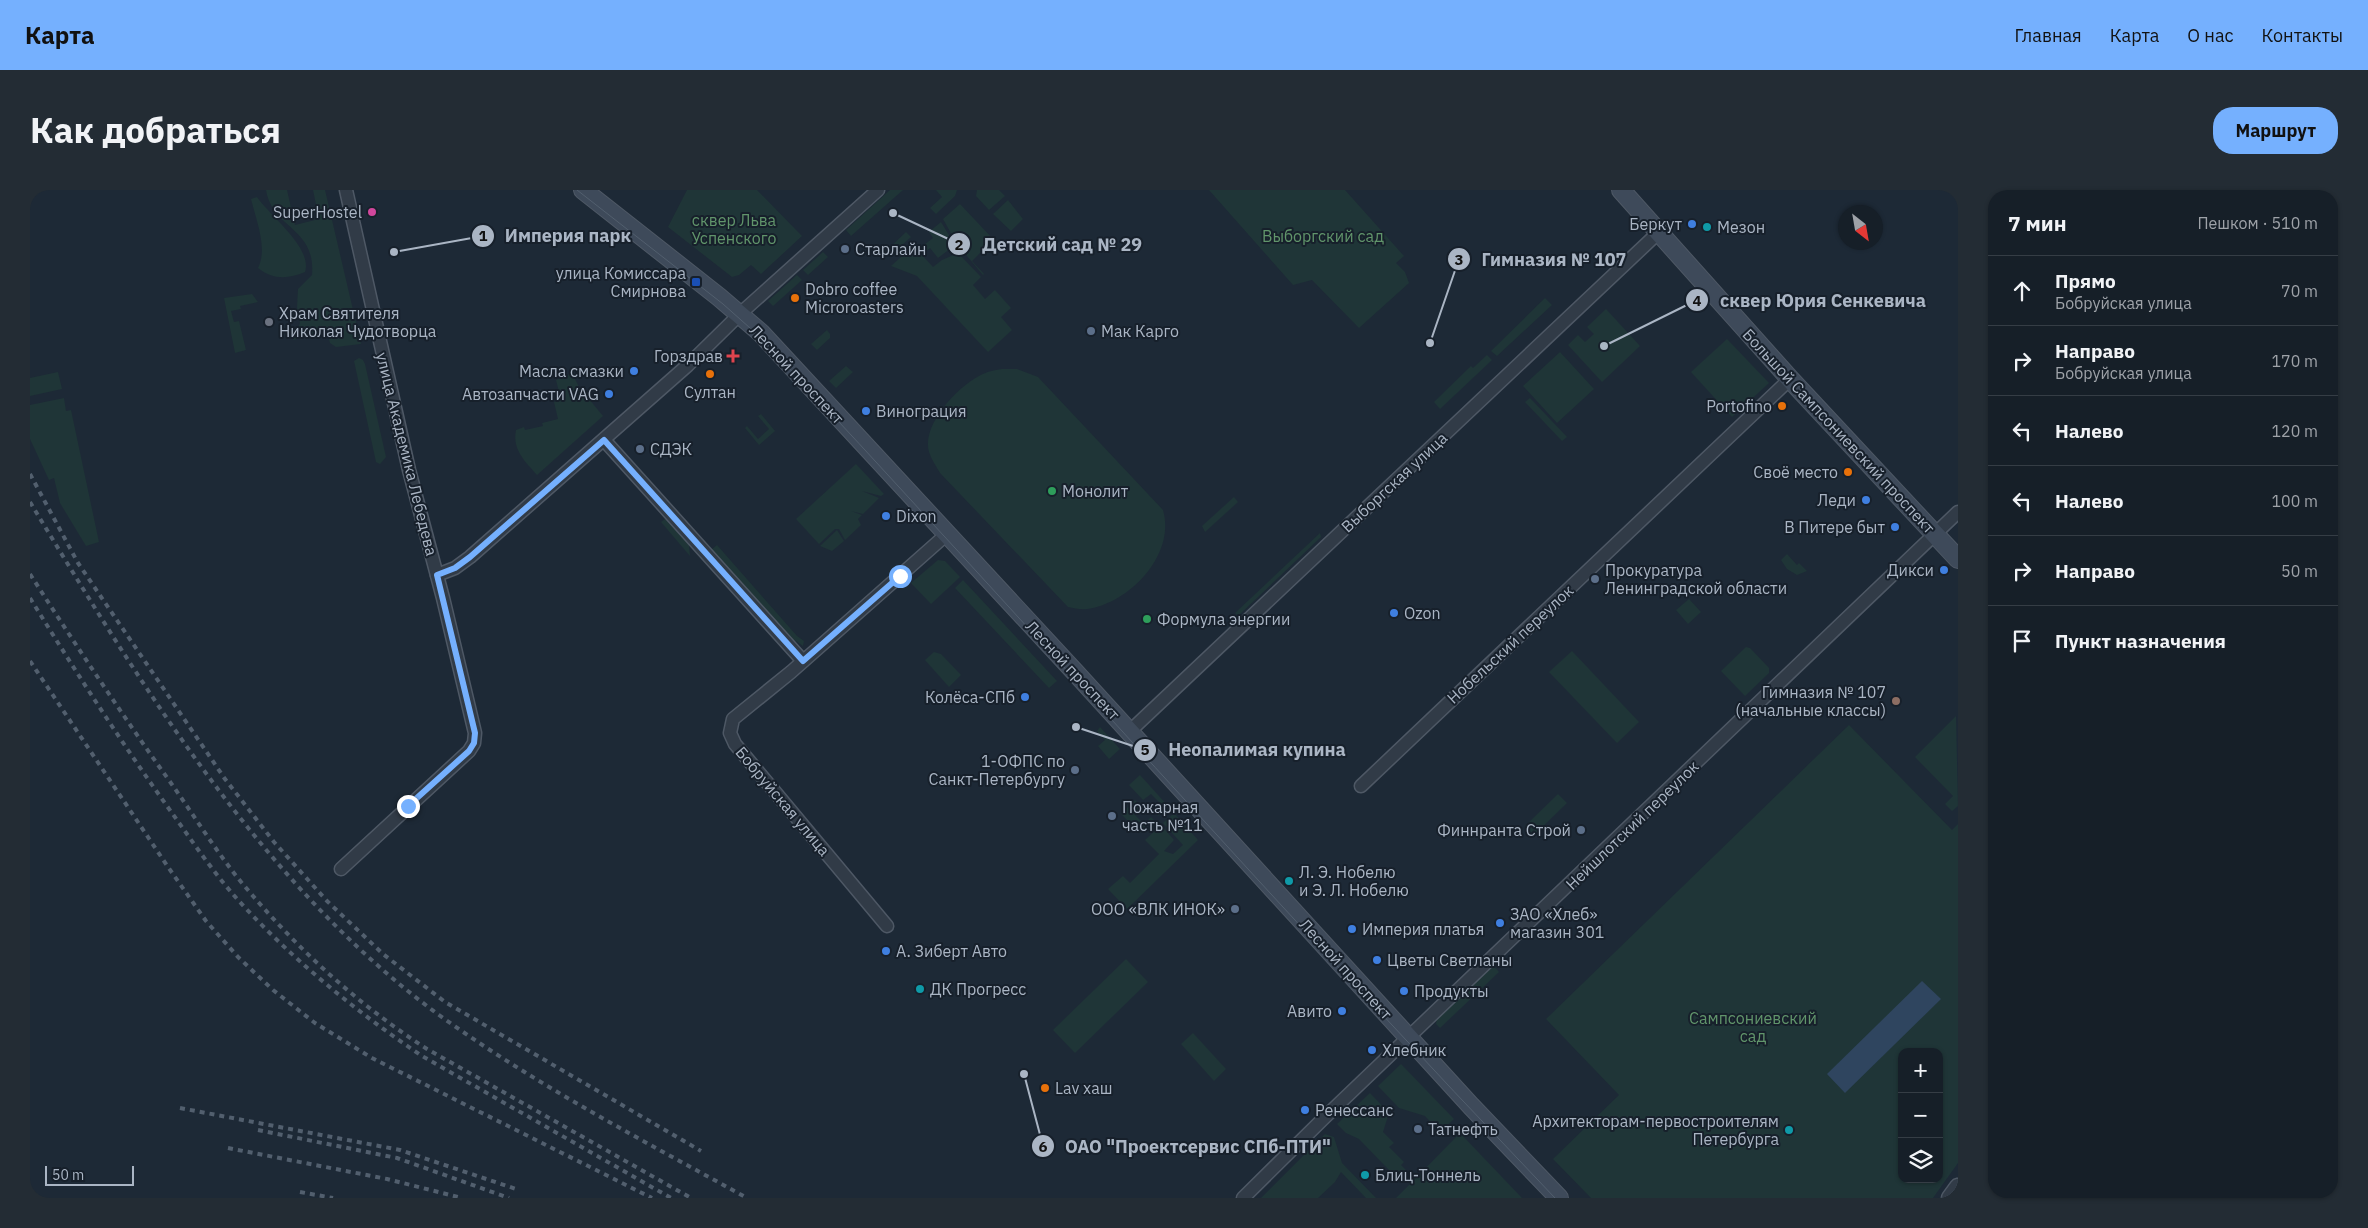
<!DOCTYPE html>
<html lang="ru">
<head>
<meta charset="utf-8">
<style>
	:root { --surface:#161f28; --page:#232c34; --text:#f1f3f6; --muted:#9ea2a8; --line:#353d45; --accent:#75b0fe }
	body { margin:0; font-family:"IBM Plex Sans",sans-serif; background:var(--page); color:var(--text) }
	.controls { position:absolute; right:15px; bottom:15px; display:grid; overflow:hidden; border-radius:10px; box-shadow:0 1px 4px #0004 }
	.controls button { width:45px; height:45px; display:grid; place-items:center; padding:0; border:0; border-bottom:1px solid var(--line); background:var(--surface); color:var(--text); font:25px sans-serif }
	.compass { position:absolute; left:1808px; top:15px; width:45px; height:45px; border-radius:50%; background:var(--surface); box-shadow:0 1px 4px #0004; rotate:149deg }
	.scale { position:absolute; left:15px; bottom:12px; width:89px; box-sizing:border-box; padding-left:5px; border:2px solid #aab5c4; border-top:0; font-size:14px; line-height:18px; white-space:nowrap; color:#aab5c4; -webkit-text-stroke:4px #17202b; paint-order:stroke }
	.stop { position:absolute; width:15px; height:15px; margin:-11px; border:4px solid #75b0fe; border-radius:50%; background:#fff }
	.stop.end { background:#75b0fe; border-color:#fff; box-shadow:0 1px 5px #0008 }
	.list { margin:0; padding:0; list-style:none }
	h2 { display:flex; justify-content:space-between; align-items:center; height:65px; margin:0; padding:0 20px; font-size:21px }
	h2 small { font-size:16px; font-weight:400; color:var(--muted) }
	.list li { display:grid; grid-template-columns:32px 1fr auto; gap:15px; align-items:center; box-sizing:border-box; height:70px; padding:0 20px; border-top:1px solid var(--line) }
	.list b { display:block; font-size:19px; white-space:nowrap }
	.list p { margin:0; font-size:16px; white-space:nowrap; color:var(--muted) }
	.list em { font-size:16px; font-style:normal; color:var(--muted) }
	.icon { flex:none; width:28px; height:28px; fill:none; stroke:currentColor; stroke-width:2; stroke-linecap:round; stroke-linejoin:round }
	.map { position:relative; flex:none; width:1928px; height:1008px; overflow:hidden; border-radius:20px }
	header { display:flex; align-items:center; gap:30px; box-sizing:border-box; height:70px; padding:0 25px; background:var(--accent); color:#111 }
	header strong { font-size:24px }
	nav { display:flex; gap:28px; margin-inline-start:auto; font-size:18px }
	.intro { display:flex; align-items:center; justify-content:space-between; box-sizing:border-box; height:120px; padding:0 30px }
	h1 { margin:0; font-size:35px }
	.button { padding:12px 22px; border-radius:20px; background:var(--accent); color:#111; font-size:18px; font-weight:700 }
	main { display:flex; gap:30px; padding:0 30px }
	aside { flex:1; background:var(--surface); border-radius:20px; box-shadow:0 1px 4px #0004 }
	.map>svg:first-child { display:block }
	.green { fill:#1f3537; fill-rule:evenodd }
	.water { fill:#2f455f }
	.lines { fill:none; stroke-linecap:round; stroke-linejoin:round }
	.minor-casing { stroke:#4e5865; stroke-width:15 }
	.tertiary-casing { stroke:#4e5865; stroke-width:19 }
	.secondary-casing { stroke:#4e5865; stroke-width:20 }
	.minor { stroke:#313b47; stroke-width:12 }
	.tertiary { stroke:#313b47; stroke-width:16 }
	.secondary { stroke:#3e4a5a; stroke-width:18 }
	.tram { stroke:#525f6e; stroke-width:1 }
	.rail { stroke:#525f6e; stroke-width:4; stroke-dasharray:5 5; stroke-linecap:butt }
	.route { stroke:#75b0fe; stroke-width:6 }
	.hotel-dot { fill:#d1479c; stroke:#17202b; stroke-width:2 }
	.shop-dot { fill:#3f7fe0; stroke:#17202b; stroke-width:2 }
	.culture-dot { fill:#0f9aa8; stroke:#17202b; stroke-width:2 }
	.service-dot { fill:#5c6f8a; stroke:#17202b; stroke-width:2 }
	.transit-dot { fill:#1a4fb4; stroke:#17202b; stroke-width:2 }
	.food-dot { fill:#e8710a; stroke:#17202b; stroke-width:2 }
	.worship-dot { fill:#6b7280; stroke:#17202b; stroke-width:2 }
	.health-dot { fill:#e0444e; stroke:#17202b; stroke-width:2 }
	.leisure-dot { fill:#2e9e5b; stroke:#17202b; stroke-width:2 }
	.education-dot { fill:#8d6e63; stroke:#17202b; stroke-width:2 }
	.labels { text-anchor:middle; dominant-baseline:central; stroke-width:4; stroke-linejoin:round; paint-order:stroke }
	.poi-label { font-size:16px; fill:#aab5c4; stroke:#17202b; text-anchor:start }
	.park-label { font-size:16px; fill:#61956b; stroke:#17202b }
	.street-label { font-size:16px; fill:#aab5c4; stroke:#17202b }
	.leader { fill:none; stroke:#aab5c4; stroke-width:2 }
	.callout-dot { fill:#aab5c4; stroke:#17202b; stroke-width:2 }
	.mark-label { font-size:15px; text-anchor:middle; font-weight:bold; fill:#111 }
	.callout-label { font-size:18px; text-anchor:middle; font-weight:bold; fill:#aab5c4; stroke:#17202b; stroke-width:4; stroke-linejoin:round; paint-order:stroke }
</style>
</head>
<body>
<header>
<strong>Карта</strong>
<nav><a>Главная</a><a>Карта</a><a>О нас</a><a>Контакты</a></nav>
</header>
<div class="intro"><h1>Как добраться</h1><a class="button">Маршрут</a></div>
<main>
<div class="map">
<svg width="1928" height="1008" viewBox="0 0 1928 1008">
	<rect width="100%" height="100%" fill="#1d2936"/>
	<g class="green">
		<path d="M236,0H257L265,35L289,29L283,0H295L331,154L306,157L300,153L297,142L263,150L270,133L267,117L268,99L282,85C286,37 242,39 236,0Z"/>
		<polygon points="657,0 727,0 772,46 731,84 721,75 709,85 702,87 638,37"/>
		<polygon points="860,0 873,0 821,46 816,40"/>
		<polygon points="906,0 927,0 925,6 906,24 900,18 912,7"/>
		<polygon points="947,0 969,0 975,6 959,20 946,6"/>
		<polygon points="1179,0 1315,0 1374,66 1366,73 1375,82 1379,93 1329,138 1282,90 1263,95"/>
		<path d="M227,7C240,26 283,58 275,82C258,89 243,90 228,78C238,58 226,30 221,9Z"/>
		<polygon points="978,10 993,29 981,41 963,24"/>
		<polygon points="930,14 963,49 950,59 951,62 942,71 954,84 953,85 927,54 913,29"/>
		<polygon points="911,32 925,55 908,68 900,58 894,63 880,56 885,52 890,58 903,48 899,42"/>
		<polygon points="876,42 881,47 861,65 857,60"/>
		<polygon points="880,59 891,64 903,77 912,70 928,63 951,87 943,95 955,109 965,100 981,118 971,127 982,140 958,162 887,86 861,76"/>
		<polygon points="793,62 798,67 778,85 773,80"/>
		<polygon points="767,85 772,90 743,116 738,111"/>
		<polygon points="222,104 228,112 210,116 211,119 201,121 204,132 209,131 216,160 205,163 194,108"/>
		<polygon points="1515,108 1522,115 1467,166 1461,161"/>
		<polygon points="1576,119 1610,156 1572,192 1538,155 1548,145 1555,152 1564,144 1557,137"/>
		<polygon points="797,140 800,144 800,148 787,160 781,154"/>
		<polygon points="1697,149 1739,193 1702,227 1661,182"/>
		<polygon points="1530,162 1564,199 1527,233 1493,196"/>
		<polygon points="1457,165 1462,170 1410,219 1404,212 1441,176 1443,178"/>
		<polygon points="329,168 333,170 335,174 356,267 350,274 346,272 324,171"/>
		<polygon points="816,176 823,182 806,198 799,191"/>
		<path d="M972,179H987L1008,187L1133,320C1146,364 1100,413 1057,419C1051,420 1044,418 1038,417L910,283C906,276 901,269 899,262C891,234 930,194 953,184C959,181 966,180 972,179Z"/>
		<polygon points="28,182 32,199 0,206 0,188"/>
		<path d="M542,183L549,197L573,226L507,285C495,271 482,260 486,240L494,237L495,240L513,236L512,233L528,229L524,212L531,210L526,190Z"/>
		<polygon points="34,208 36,221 41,220 69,352 56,356 30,313 24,288 19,290 0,249 0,215"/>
		<polygon points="1500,208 1537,247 1532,251 1495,212"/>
		<polygon points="731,224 745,241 729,255 715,238 717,236 728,249 739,239 728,226"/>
		<polygon points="826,274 854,304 851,306 832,301 849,308 833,324 821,321 832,325 828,329 831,335 815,350 809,339 805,339 789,354 766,329"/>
		<polygon points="1204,307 1208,312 1175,342 1172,336"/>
		<polygon points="635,329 659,355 660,366 631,332"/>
		<polygon points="807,340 814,351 802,361 790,356"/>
		<polygon points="1290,343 1291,347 1208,426 1205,423"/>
		<polygon points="687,355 767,446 774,451 773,456 763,449 681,360"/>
		<polygon points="1757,364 1767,375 1769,373 1777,381 1767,385 1757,379 1751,370"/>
		<polygon points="908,370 915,371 930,387 901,414 881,393"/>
		<polygon points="933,390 1027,491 1019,498 925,398"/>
		<polygon points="1659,409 1671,422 1658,434 1646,420"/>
		<polygon points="1716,457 1720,458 1739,478 1739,483 1715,506 1691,481"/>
		<polygon points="1542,461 1609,532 1587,553 1519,482"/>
		<polygon points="904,462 911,464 931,485 919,497 895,470"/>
		<polygon points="1926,526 1928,616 1922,621 1915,614 1923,606 1885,567"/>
		<path d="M1819,535L1922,640L1928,634V973L1903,1008H1561L1523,969L1589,905L1516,829ZM1872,862H1909V989H1872Z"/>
		<polygon points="1070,537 1090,559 1079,569 1068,556 1075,550 1067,541"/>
		<polygon points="1110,585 1138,616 1128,626 1126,623 1133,616 1121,604 1113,610 1099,595"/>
		<polygon points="1528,604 1537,613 1504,645 1495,636"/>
		<polygon points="1105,610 1111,616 1104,624 1114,634 1121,627 1124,630 1110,643 1091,624"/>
		<polygon points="1144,623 1168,650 1097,719 1078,699 1093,686 1100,693 1129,664 1115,650 1131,635 1144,650 1134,661 1143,664 1153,655 1133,633"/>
		<polygon points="1096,769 1118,792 1045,863 1023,840"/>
		<polygon points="1463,775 1469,782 1410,838 1406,834 1407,829"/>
		<polygon points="1163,843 1196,879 1184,891 1151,854"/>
		<polygon points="1371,874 1424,929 1410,942 1395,926 1369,918 1348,896"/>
		<polygon points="1340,903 1359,923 1353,942 1364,953 1359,957 1374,972 1371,975 1385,989 1430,943 1492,1008 1366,1008 1380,994 1371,985 1359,980 1329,949 1316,943 1307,934"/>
		<polygon points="1295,944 1304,947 1312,973 1346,1008 1336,1008 1311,982 1305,992 1288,1008 1231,1008"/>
	</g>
	<polygon class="water" points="1892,791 1911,809 1815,903 1797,884"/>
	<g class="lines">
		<defs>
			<g id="minor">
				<polyline points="574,250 773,471"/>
				<polyline points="407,385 425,378 440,367 658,175 712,122 848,0"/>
				<polyline points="1099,542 1629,42"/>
				<polyline points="1331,596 1760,189"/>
				<polyline points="311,679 439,561 444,553 445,543 413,408 379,280 316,0"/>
				<polyline points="857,736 705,554 700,543 703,529 761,482 917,344"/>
				<polyline points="1213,1008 1294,928 1928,322"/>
			</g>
			<polyline id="tertiary" points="1920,1008 1928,997"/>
			<g id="secondary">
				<polyline points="553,0 689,107 731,143 1044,481 1441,916 1529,1008"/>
				<polyline points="1591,0 1760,189 1928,369"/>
			</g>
		</defs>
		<use href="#minor" class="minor-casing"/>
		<use href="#tertiary" class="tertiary-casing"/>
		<use href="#secondary" class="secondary-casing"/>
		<use href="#minor" class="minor"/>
		<use href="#tertiary" class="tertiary"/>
		<use href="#secondary" class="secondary"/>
		<g class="tram">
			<path d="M547,0L693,114L729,146C996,431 1254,725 1525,1008"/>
			<polyline points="1927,1008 1928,1007"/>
		</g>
		<g class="rail">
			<polyline points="0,284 48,373 195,589 244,652 297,711 353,764 415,812 671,961"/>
			<path d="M0,312C111,495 233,696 409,825C506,895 612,950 717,1008"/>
			<path d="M0,384C43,451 87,517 133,582C158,616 181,654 207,687C262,754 324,812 397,859L661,1008"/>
			<path d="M0,408C44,479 89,549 137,616C160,648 182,681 208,710C262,769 325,821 392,866L641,1008"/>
			<polyline points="0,471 138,677 176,731 208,767 243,800 285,833 342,868 622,1008"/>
			<polyline points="150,918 370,960 486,999"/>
			<polyline points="228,940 367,968 479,1008"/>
			<polyline points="198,958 357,989 432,1008"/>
			<polyline points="270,1002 303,1008"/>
		</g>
	</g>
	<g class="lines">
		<polyline class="route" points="378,616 439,561 444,553 445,543 407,385 425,378 440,367 574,250 773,471 870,386"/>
	</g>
	<circle class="hotel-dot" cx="342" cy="22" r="5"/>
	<g class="shop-dot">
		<circle cx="1662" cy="34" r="5"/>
		<circle cx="604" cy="181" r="5"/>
		<circle cx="579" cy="204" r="5"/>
		<circle cx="836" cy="221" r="5"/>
		<circle cx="1836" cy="310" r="5"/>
		<circle cx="856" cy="326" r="5"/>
		<circle cx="1865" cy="337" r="5"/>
		<circle cx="1914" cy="380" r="5"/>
		<circle cx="1364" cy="423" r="5"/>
		<circle cx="995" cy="507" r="5"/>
		<circle cx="1470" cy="733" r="5"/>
		<circle cx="1322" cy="739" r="5"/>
		<circle cx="856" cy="761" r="5"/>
		<circle cx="1347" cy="770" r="5"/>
		<circle cx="1374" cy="801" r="5"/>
		<circle cx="1312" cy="821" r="5"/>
		<circle cx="1342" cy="860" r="5"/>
		<circle cx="1275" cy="920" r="5"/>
	</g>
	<g class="culture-dot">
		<circle cx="1677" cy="37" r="5"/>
		<circle cx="1259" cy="691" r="5"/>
		<circle cx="890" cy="799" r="5"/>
		<circle cx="1759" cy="940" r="5"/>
		<circle cx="1335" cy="985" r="5"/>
	</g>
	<g class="service-dot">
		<circle cx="815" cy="59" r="5"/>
		<circle cx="1061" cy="141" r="5"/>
		<circle cx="610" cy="259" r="5"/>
		<circle cx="1565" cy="389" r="5"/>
		<circle cx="1045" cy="580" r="5"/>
		<circle cx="1082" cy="626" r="5"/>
		<circle cx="1551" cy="640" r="5"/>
		<circle cx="1205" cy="719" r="5"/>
		<circle cx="1388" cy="939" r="5"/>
	</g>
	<rect class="transit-dot" x="661" y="87" width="10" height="10" rx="2.5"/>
	<g class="food-dot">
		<circle cx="765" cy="108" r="5"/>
		<circle cx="680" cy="184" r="5"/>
		<circle cx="1752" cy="216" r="5"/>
		<circle cx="1818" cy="282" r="5"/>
		<circle cx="1015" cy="898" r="5"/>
	</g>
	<circle class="worship-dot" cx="239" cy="132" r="5"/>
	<path class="health-dot" d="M700.5 158.5h5v5h5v5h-5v5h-5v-5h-5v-5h5z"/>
	<g class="leisure-dot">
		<circle cx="1022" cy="301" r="5"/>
		<circle cx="1117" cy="429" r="5"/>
	</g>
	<circle class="education-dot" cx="1866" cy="511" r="5"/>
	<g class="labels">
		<g class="poi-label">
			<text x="332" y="22" text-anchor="end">SuperHostel</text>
			<text x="1652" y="34" text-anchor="end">Беркут</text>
			<text x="1687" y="37">Мезон</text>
			<text x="825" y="59">Старлайн</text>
			<text x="656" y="83" text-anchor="end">улица Комиссара<tspan x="656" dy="18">Смирнова</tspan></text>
			<text x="775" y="99">Dobro coffee<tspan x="775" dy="18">Microroasters</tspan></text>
			<text x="249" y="123">Храм Святителя<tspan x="249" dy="18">Николая Чудотворца</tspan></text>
			<text x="1071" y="141">Мак Карго</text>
			<text x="693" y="166" text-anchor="end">Горздрав</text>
			<text x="594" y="181" text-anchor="end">Масла смазки</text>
			<text x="680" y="202" text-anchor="middle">Султан</text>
			<text x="569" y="204" text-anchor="end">Автозапчасти VAG</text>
			<text x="1742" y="216" text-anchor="end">Portofino</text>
			<text x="846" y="221">Винограция</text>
			<text x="620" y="259">СДЭК</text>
			<text x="1808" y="282" text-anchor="end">Своё место</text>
			<text x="1032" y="301">Монолит</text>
			<text x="1826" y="310" text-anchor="end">Леди</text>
			<text x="866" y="326">Dixon</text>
			<text x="1855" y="337" text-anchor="end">В Питере быт</text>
			<text x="1575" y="380">Прокуратура<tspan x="1575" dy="18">Ленинградской области</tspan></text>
			<text x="1904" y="380" text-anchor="end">Дикси</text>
			<text x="1374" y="423">Ozon</text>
			<text x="1127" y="429">Формула энергии</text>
			<text x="1856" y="502" text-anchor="end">Гимназия № 107<tspan x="1856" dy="18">(начальные классы)</tspan></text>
			<text x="985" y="507" text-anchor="end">Колёса-СПб</text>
			<text x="1035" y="571" text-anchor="end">1-ОФПС по<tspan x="1035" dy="18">Санкт-Петербургу</tspan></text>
			<text x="1092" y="617">Пожарная<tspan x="1092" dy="18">часть №11</tspan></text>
			<text x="1541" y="640" text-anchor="end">Финнранта Строй</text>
			<text x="1269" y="682">Л. Э. Нобелю<tspan x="1269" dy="18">и Э. Л. Нобелю</tspan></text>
			<text x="1195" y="719" text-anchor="end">ООО «ВЛК ИНОК»</text>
			<text x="1480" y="724">ЗАО «Хлеб»<tspan x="1480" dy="18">магазин 301</tspan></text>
			<text x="1332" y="739">Империя платья</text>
			<text x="866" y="761">А. Зиберт Авто</text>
			<text x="1357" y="770">Цветы Светланы</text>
			<text x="900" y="799">ДК Прогресс</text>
			<text x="1384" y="801">Продукты</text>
			<text x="1302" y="821" text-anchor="end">Авито</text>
			<text x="1352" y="860">Хлебник</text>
			<text x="1025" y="898">Lav хаш</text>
			<text x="1285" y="920">Ренессанс</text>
			<text x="1749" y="931" text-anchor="end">Архитекторам-первостроителям<tspan x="1749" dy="18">Петербурга</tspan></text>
			<text x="1398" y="939">Татнефть</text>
			<text x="1345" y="985">Блиц-Тоннель</text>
		</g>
		<g class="park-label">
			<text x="704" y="30">сквер Льва<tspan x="704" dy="18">Успенского</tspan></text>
			<text x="1293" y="46">Выборгский сад</text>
			<text x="1723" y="828">Сампсониевский<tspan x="1723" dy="18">сад</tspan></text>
		</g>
		<g class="street-label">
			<text transform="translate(767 184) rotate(47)">Лесной проспект</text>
			<text transform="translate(1809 241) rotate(47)">Большой Сампсониевский проспект</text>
			<text transform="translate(377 264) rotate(76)">улица Академика Лебедева</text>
			<text transform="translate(1364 292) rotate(-43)">Выборгская улица</text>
			<text transform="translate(1480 454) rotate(-43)">Нобельский переулок</text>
			<text transform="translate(1043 480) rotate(47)">Лесной проспект</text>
			<text transform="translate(753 611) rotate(50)">Бобруйская улица</text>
			<text transform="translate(1602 635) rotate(-44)">Нейшлотский переулок</text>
			<text transform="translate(1316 779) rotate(48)">Лесной проспект</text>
		</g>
	</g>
	<path class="leader" d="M364 62L453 46M863 23L929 54M1400 153L1429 69M1574 156L1667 110M1046 537L1115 560M994 884L1013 956"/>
	<g class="callout-dot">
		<circle cx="364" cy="62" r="5"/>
		<circle cx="863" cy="23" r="5"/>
		<circle cx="1400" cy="153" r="5"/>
		<circle cx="1574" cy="156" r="5"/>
		<circle cx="1046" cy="537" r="5"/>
		<circle cx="994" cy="884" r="5"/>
		<circle cx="453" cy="46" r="12"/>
		<circle cx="929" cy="54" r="12"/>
		<circle cx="1429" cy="69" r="12"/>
		<circle cx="1667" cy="110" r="12"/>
		<circle cx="1115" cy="560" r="12"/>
		<circle cx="1013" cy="956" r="12"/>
	</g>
	<g class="mark-label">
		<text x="453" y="51">1</text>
		<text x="929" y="60">2</text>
		<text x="1429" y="75">3</text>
		<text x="1667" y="116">4</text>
		<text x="1115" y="565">5</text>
		<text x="1013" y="962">6</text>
	</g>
	<g class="callout-label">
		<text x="538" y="52">Империя парк</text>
		<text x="1032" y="61">Детский сад № 29</text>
		<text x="1524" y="76">Гимназия № 107</text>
		<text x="1793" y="117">сквер Юрия Сенкевича</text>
		<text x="1227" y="566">Неопалимая купина</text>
		<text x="1168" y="963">ОАО "Проектсервис СПб-ПТИ"</text>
	</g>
</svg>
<div class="controls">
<button>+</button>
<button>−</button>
<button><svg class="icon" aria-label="layers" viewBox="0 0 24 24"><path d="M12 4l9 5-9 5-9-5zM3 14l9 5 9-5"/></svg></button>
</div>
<svg class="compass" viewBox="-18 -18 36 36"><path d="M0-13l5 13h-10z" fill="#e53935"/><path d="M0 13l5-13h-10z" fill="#9ea2a8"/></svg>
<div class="scale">50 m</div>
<div class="stop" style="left:870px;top:386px"></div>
<div class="stop end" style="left:378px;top:616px"></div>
</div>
<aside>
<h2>7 мин<small>Пешком · 510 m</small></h2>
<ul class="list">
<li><svg class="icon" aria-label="ahead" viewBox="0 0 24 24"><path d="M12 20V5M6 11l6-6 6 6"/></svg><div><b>Прямо</b><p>Бобруйская улица</p></div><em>70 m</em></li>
<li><svg class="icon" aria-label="right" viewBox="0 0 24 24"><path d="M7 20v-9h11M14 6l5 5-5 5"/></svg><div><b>Направо</b><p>Бобруйская улица</p></div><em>170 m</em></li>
<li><svg class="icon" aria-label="left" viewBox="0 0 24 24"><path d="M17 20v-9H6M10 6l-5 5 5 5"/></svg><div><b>Налево</b></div><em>120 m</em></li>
<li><svg class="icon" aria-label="left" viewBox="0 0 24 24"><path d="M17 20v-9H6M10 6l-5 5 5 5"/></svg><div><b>Налево</b></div><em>100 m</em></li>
<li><svg class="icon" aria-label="right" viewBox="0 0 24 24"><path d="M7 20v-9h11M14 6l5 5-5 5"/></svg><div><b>Направо</b></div><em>50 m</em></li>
<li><svg class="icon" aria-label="arrive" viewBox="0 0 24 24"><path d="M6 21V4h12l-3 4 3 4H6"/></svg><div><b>Пункт назначения</b></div></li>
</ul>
</aside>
</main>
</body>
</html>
